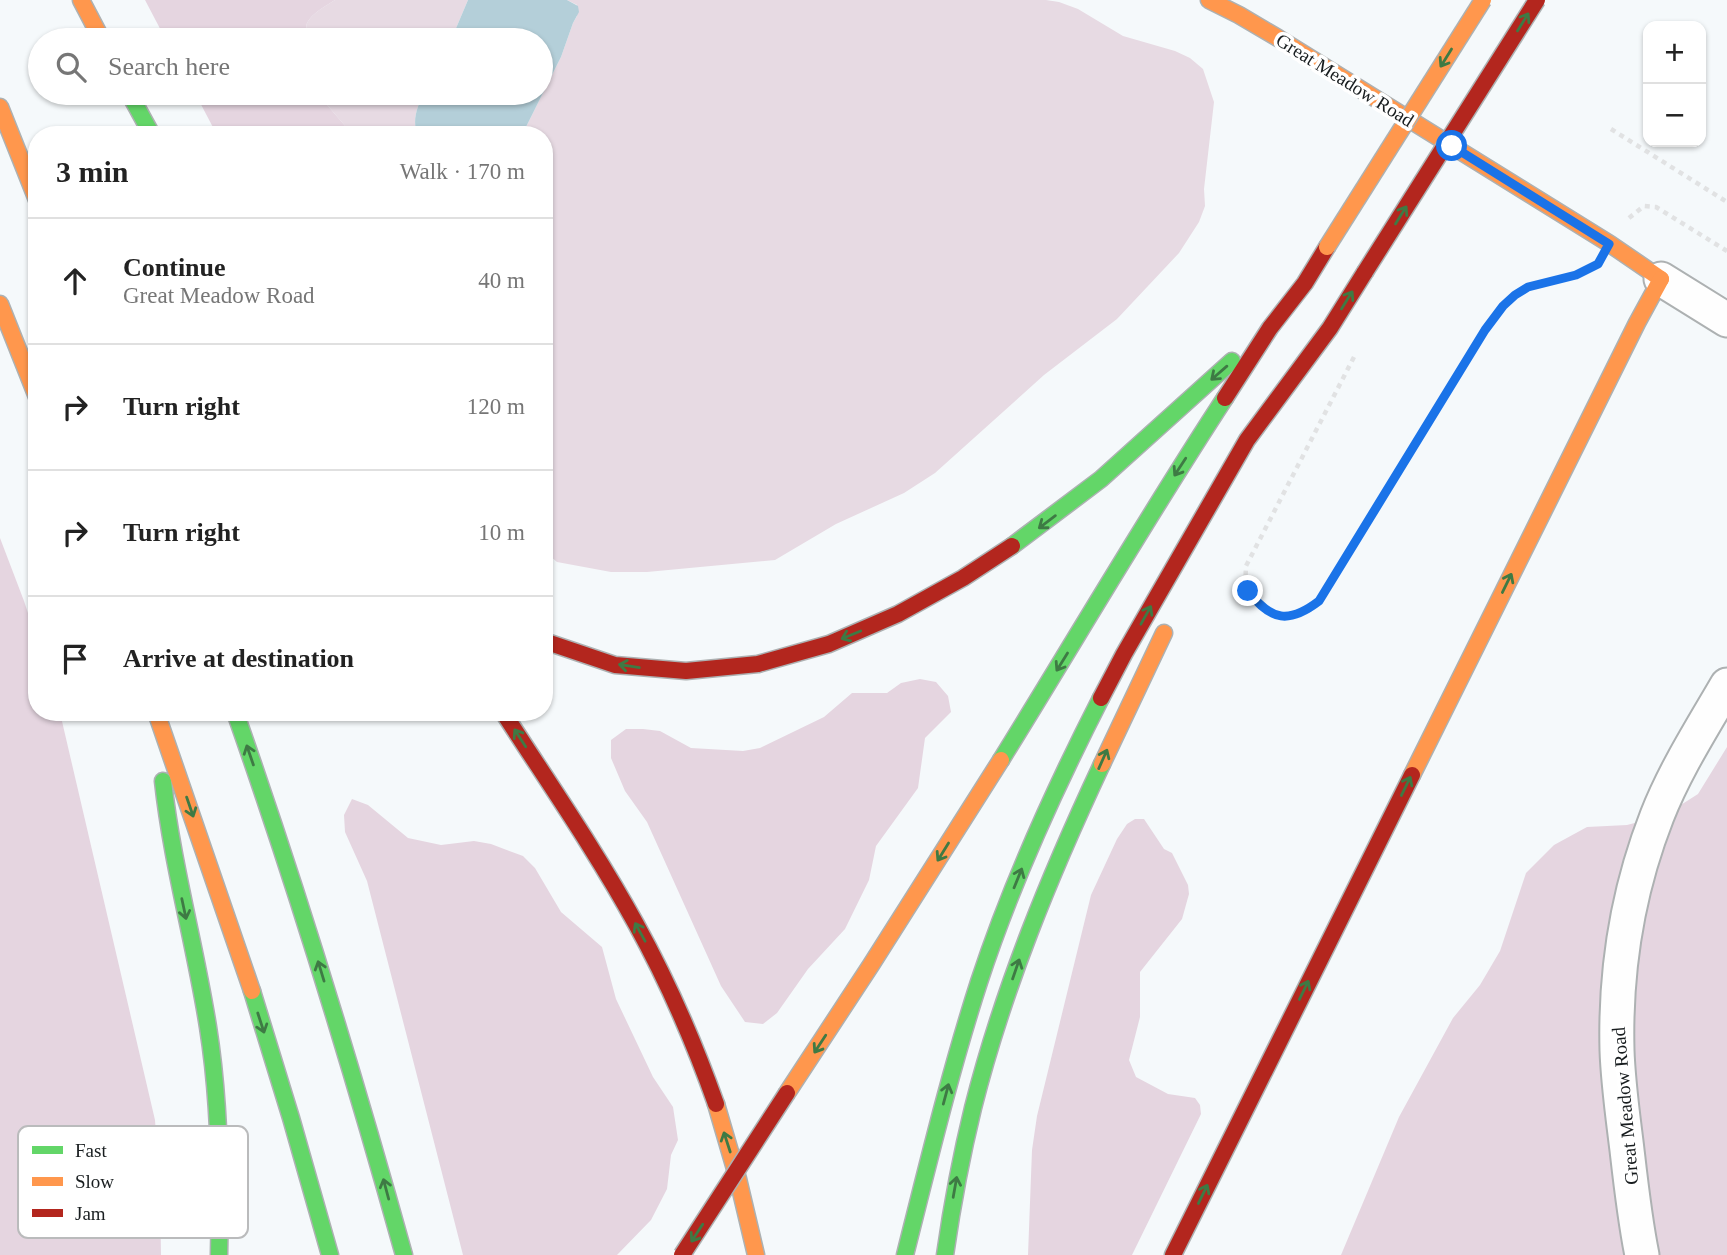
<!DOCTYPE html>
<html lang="en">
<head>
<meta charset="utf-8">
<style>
	:root { --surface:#fff; --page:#f2f2f2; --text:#222; --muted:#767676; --line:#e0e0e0 }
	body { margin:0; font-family:"Times New Roman",serif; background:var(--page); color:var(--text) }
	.controls { position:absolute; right:21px; top:21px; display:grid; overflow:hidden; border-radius:14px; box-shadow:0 2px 5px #0004 }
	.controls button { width:63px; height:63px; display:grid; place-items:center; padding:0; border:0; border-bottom:2px solid var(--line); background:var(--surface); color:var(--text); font:35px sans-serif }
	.stop { position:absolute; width:21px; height:21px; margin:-16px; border:5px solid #1a73e8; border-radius:50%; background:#fff }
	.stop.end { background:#1a73e8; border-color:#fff; box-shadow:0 2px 7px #0008 }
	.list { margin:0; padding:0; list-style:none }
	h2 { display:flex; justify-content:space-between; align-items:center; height:91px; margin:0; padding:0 28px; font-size:30px }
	h2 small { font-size:23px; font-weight:400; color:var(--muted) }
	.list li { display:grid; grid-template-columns:46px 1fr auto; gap:21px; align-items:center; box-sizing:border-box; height:126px; padding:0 28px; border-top:2px solid var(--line) }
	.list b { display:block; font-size:26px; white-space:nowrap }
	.list p { margin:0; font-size:23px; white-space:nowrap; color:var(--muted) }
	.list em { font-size:23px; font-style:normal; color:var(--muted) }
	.icon { flex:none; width:38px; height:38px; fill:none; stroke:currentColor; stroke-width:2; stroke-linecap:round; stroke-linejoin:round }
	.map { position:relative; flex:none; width:1727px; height:1255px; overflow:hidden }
	.search { position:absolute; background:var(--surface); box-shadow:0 2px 5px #0004; left:28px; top:28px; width:525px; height:77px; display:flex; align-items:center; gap:18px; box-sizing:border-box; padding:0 24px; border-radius:38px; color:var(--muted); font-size:26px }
	.panel { position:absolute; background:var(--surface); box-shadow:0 2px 5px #0004; left:28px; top:126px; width:525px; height:595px; border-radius:28px }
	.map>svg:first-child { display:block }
	.green { fill:#e7dae3 }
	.forest { fill:#e5d5e0 }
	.water { fill:#b4cfd9 }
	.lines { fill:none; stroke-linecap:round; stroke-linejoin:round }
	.street-casing { stroke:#adb1b2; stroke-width:37 }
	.fast-casing { stroke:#adb1b2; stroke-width:19 }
	.slow-casing { stroke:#adb1b2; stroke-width:19 }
	.jam-casing { stroke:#adb1b2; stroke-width:19 }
	.path { stroke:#e1e2e3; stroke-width:4.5; stroke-dasharray:5 5; stroke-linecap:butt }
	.street { stroke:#fefefe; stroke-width:33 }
	.fast { stroke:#63d668; stroke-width:16 }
	.slow { stroke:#ff974d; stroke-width:16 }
	.jam { stroke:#b3261e; stroke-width:16 }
	.slow-bridge-casing { stroke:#adb1b2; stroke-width:19; stroke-linecap:butt }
	.jam-bridge-casing { stroke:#adb1b2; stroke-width:19; stroke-linecap:butt }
	.slow-bridge { stroke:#ff974d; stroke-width:16 }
	.jam-bridge { stroke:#b3261e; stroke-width:16 }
	.oneway { stroke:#3e7a44 }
	.route { stroke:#1a73e8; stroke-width:9 }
	.labels { text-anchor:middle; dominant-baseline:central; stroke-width:7; stroke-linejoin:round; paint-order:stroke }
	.street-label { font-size:19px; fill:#181d1f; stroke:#fff }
	.key { fill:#fff; stroke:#babbbc; stroke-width:2 }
	.key-label { font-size:19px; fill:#181d1f }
</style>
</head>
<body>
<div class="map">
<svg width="1727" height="1255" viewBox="0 0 1727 1255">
	<rect width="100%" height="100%" fill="#f5f9fb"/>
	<g class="green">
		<path d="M335,0H468L451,40H309C308,35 305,28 307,23C312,13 326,6 335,0Z"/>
		<polygon points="567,0 1046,0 1059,2 1078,9 1123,36 1175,51 1190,58 1203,69 1214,102 1204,189 1205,206 1199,222 1179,253 1117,319 1044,375 935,473 904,493 836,524 775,560 647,572 611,572 557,562 544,551 544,135 522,135 561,57 573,23 577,16 577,5"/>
		<path d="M321,93H424C418,105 411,121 418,135H353L322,99Z"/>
	</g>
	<g class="forest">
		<path d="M145,0H335C326,6 312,13 307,23C305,28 308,35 309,40H166Z"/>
		<polygon points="195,93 321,93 322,99 353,135 217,135"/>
		<polygon points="0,538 24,601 37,640 37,712 59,712 61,717 155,1120 160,1189 161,1255 0,1255"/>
		<polygon points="920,679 936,682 948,696 951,712 925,738 918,788 876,846 869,880 845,929 808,969 777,1013 763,1024 745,1022 721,986 647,822 625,791 611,758 611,740 626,729 643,729 660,731 691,748 743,751 760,748 824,717 852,693 887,693 901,683"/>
		<polygon points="1727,747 1727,1255 1341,1255 1399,1117 1453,1018 1480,985 1500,951 1526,873 1554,845 1587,827 1627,825 1665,815 1698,794"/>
		<polygon points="352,799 368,805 408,838 441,845 474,841 491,844 523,856 535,868 561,912 602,947 616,999 653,1077 673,1107 678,1140 671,1155 667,1189 651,1220 617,1255 463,1255 367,881 345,832 344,815"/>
		<polygon points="1135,819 1144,819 1164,849 1172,853 1188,885 1189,894 1182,919 1140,972 1140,1017 1129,1060 1136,1077 1168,1094 1195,1098 1200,1105 1201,1114 1132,1255 1028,1255 1032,1150 1037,1116 1091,895 1117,839 1127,824"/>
	</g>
	<path class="water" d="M468,0H567L578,6L579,12L573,23L561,57L522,135H418C411,121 418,105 424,93H541V40H451Z"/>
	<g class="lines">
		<defs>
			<g id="street">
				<polyline points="1661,279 1727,320"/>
				<path d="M1642,1255C1635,1221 1631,1185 1627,1150C1623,1117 1618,1083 1617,1050C1615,970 1628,890 1657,816C1675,770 1702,728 1727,685"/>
			</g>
			<g id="fast">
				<polyline points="129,93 152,135"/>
				<polyline points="1012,546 1101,479 1232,361"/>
				<path d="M235,712C298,891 353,1072 404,1255"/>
				<path d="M1001,760C1076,639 1147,517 1225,398"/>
				<path d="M163,781C172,864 195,944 208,1027C220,1102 221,1179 219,1255"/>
				<polyline points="252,991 291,1118 330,1255"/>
				<path d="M905,1255C928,1164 950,1072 979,982C1011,884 1054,790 1101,698"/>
				<path d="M945,1255C952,1206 961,1157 973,1108C1003,989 1050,875 1102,764"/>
			</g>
			<g id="slow">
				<polyline points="81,0 102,40"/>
				<polyline points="1209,0 1239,15 1278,38 1610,244 1661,279"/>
				<polyline points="0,107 37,200"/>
				<polyline points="0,304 37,397"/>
				<polyline points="156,712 252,991"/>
				<polyline points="1102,764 1164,633"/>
				<polyline points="1412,775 1637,323 1661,279"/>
				<polyline points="787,1093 871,965 1001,760"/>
				<polyline points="716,1104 738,1179 756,1255"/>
			</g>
			<g id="jam">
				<polyline points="1225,398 1270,328 1305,283 1327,247"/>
				<polyline points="544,641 615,665 686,671 758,664 829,644 898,614 963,578 1012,546"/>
				<polyline points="1101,698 1124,654 1247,440 1330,328 1365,272"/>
				<path d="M503,712C548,782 596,851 636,924C668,982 694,1042 716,1104"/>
				<polyline points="1173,1255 1412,775"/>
			</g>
		</defs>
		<use href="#street" class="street-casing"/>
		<use href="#fast" class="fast-casing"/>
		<use href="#slow" class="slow-casing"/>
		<use href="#jam" class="jam-casing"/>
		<g class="path">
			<polyline points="1611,129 1727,202"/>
			<polyline points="1629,218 1644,206 1656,207 1727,251"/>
			<path d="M1354,357L1246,566C1246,571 1245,577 1246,582C1249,604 1274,619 1295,615C1304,614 1312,606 1319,601L1485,330C1497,314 1509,295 1528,287C1546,279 1568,279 1586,270"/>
		</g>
		<use href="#street" class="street"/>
		<use href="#fast" class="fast"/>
		<use href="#slow" class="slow"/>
		<use href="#jam" class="jam"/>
		<defs>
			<polyline id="slow-bridge" points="1327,247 1483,0"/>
			<g id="jam-bridge">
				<polyline points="1365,272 1537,0"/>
				<polyline points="682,1255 787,1093"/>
			</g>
		</defs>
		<use href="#slow-bridge" class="slow-bridge-casing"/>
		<use href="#jam-bridge" class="jam-bridge-casing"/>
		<use href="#slow-bridge" class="slow-bridge"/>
		<use href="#jam-bridge" class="jam-bridge"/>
	</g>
	<defs><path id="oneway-shaft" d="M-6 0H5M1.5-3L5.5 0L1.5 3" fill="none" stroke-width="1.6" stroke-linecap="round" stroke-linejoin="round" transform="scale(1.75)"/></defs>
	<g class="oneway">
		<use href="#oneway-shaft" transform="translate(1523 22) rotate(-58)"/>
		<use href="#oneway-shaft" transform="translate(1446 58) rotate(122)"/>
		<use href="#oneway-shaft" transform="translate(1401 215) rotate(-58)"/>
		<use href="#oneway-shaft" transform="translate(1347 300) rotate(-58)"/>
		<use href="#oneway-shaft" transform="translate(1219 373) rotate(139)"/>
		<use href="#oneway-shaft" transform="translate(1180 467) rotate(123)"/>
		<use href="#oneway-shaft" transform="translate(1047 522) rotate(143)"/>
		<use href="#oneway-shaft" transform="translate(1507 583) rotate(-64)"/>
		<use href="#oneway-shaft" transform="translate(1146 615) rotate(-61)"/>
		<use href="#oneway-shaft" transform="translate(851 635) rotate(158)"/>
		<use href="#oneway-shaft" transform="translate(1062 662) rotate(122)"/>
		<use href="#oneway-shaft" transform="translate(629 666) rotate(-171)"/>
		<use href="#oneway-shaft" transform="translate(520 738) rotate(-123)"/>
		<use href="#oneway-shaft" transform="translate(250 755) rotate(-109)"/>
		<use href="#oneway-shaft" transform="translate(1103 759) rotate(-66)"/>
		<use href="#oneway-shaft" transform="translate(1406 786) rotate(-64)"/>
		<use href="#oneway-shaft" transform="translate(190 807) rotate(71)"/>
		<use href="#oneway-shaft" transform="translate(943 852) rotate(122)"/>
		<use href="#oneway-shaft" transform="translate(1018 878) rotate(-68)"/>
		<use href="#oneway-shaft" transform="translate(184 909) rotate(78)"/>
		<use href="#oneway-shaft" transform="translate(640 932) rotate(-119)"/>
		<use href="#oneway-shaft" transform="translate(1016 969) rotate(-71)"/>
		<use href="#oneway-shaft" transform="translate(321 971) rotate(-107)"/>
		<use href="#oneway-shaft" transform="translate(1304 990) rotate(-64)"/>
		<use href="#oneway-shaft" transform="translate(261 1023) rotate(72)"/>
		<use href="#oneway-shaft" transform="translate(820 1044) rotate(123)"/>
		<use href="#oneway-shaft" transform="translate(946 1094) rotate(-75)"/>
		<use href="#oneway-shaft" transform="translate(727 1142) rotate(-108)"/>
		<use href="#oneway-shaft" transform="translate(955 1187) rotate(-80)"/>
		<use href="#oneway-shaft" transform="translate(386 1189) rotate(-105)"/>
		<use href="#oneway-shaft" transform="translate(1203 1194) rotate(-64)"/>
		<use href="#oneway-shaft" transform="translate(697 1233) rotate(123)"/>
	</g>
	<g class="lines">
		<path class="route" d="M1248,591C1271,621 1289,624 1319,601L1485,330L1503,306L1515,295L1528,287L1576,275L1598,264L1609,244L1452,146"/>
	</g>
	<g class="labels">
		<g class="street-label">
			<text transform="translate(1345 80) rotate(32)">Great Meadow Road</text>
			<text transform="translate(1625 1106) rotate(-95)">Great Meadow Road</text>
		</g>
	</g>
	<rect x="18" y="1126" width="230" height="112" rx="10" class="key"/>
	<rect x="32" y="1146" width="31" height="8" fill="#63d668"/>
	<rect x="32" y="1177" width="31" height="9" fill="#ff974d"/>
	<rect x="32" y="1209" width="31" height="8" fill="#b3261e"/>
	<g class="key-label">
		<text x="75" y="1157">Fast</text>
		<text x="75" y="1188">Slow</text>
		<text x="75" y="1220">Jam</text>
	</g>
</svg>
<div class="controls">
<button>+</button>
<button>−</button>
</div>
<div class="stop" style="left:1452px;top:146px"></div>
<div class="stop end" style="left:1248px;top:591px"></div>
<div class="search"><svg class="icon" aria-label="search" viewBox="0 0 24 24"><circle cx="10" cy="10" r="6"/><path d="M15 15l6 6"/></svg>Search here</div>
<section class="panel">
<h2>3 min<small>Walk · 170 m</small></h2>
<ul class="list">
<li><svg class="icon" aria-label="ahead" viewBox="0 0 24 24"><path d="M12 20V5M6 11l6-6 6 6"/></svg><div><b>Continue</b><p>Great Meadow Road</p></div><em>40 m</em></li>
<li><svg class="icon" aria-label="right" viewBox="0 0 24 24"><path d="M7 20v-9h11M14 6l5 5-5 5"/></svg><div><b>Turn right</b></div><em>120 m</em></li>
<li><svg class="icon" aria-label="right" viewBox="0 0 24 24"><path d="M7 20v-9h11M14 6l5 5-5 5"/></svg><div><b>Turn right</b></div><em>10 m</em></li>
<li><svg class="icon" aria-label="arrive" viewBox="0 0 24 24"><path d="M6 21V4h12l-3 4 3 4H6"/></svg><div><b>Arrive at destination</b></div></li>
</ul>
</section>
</div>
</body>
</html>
